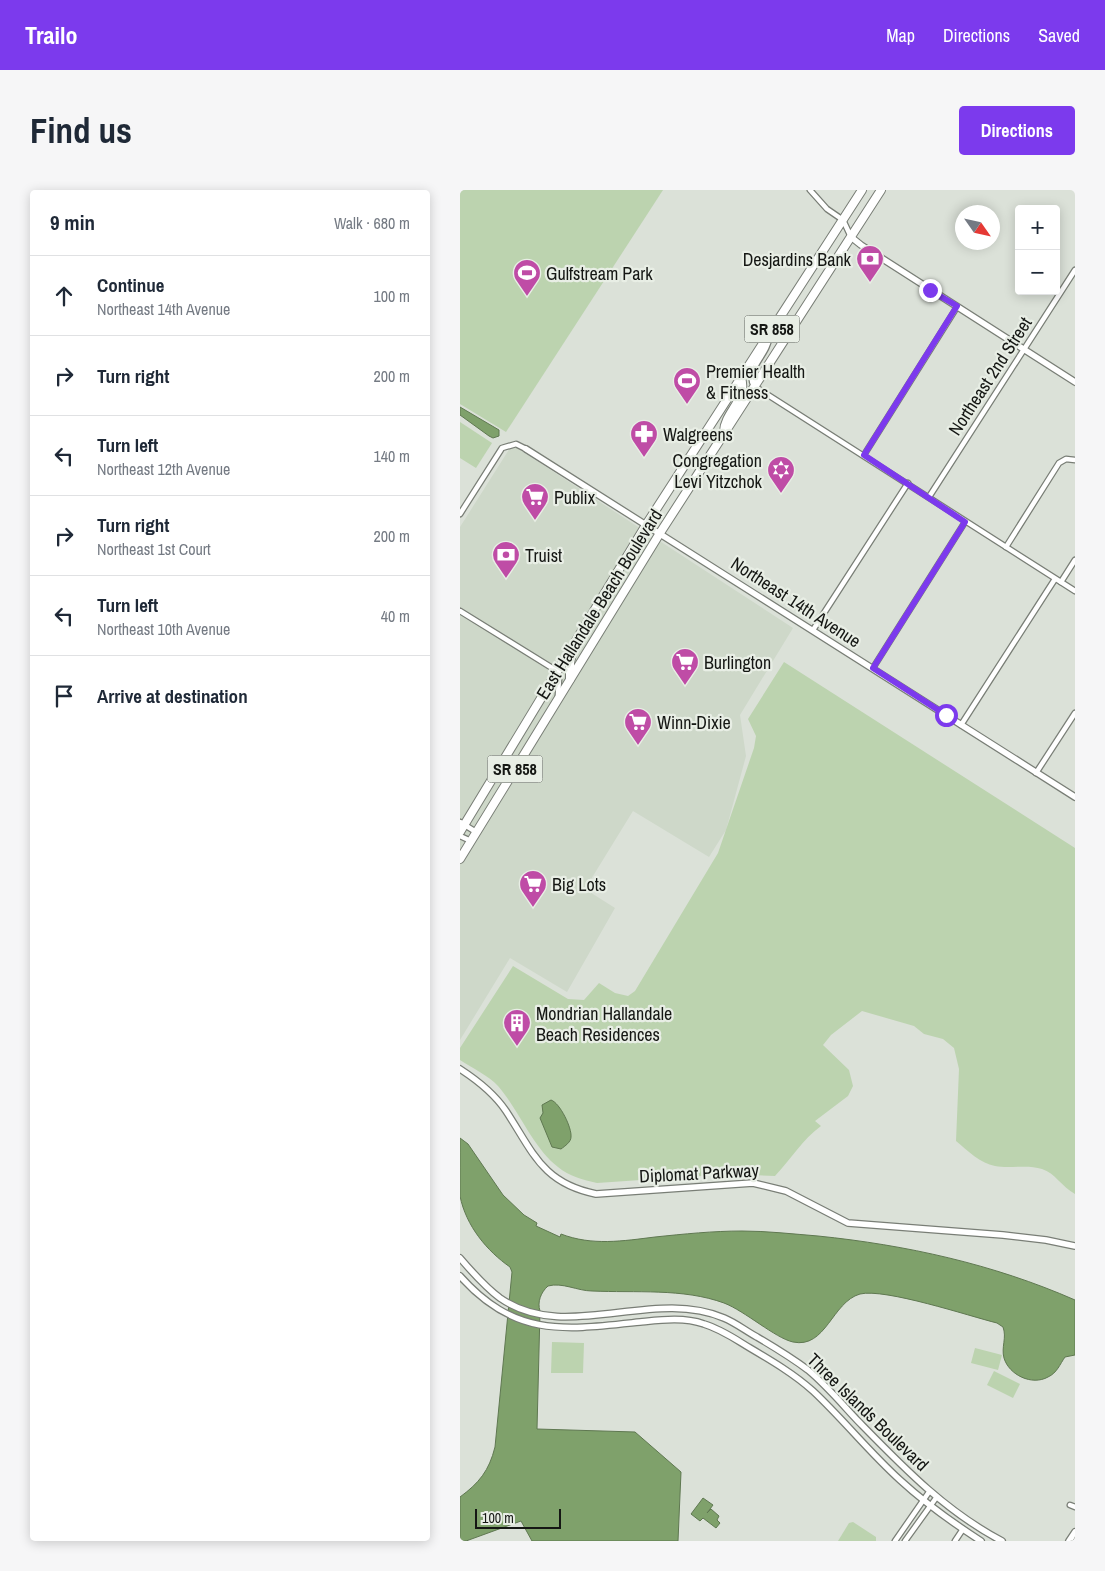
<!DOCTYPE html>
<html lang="en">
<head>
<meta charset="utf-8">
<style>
	:root { --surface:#fff; --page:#f6f6f7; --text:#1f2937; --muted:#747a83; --line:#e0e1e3; --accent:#7c3aed }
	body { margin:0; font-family:"Archivo Narrow",sans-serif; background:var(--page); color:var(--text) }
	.controls { position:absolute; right:15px; top:15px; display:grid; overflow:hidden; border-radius:5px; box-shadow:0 2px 12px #0003 }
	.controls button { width:45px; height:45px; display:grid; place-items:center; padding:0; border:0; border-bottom:1px solid var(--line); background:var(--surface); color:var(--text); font:25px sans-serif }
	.compass { position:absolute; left:495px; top:15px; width:45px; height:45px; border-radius:50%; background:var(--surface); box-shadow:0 2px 12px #0003; rotate:124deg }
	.scale { position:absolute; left:15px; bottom:12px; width:86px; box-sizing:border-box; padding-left:5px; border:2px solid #151714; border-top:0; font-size:14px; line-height:18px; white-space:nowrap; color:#151714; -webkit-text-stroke:4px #e8eee5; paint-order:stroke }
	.stop { position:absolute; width:15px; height:15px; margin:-11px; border:4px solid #7c3aed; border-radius:50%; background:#fff }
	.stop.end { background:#7c3aed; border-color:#fff; box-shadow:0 1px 5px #0008 }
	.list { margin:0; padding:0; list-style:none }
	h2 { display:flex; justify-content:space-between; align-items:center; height:65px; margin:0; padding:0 20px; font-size:21px }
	h2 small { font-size:16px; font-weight:400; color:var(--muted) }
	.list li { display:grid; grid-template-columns:32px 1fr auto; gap:15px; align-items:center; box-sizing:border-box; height:80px; padding:0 20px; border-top:1px solid var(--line) }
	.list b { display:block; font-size:19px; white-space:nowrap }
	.list p { margin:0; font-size:16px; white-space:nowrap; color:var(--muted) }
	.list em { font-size:16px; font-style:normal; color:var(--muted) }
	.icon { flex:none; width:28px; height:28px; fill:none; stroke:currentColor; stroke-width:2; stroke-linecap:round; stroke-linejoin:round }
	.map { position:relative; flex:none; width:615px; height:1351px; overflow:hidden; border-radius:5px }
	header { display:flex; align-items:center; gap:30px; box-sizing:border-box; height:70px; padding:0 25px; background:var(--accent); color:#fff }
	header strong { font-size:24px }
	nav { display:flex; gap:28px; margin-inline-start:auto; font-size:18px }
	.intro { display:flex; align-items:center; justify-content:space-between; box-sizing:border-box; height:120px; padding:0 30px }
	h1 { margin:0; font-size:35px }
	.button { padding:12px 22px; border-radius:5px; background:var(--accent); color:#fff; font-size:18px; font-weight:700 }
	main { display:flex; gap:30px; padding:0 30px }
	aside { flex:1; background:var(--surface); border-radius:5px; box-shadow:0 2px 12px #0003 }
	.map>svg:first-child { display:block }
	.built { fill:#ced8c9 }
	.green { fill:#bcd3af }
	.water { fill:#7fa16b; stroke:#5f7851 }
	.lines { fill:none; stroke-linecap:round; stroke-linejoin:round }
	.minor-casing { stroke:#797e76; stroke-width:7 }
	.tertiary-casing { stroke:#797e76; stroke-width:8 }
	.primary-casing { stroke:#797e76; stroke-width:10 }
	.minor { stroke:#fff; stroke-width:4.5 }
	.tertiary { stroke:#fff; stroke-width:5.5 }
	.primary { stroke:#fff; stroke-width:8 }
	.route { stroke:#7c3aed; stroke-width:6 }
	.labels { text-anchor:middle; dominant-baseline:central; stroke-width:4.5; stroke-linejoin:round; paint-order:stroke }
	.shield { fill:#e8eee5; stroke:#545853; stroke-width:1 }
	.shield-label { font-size:16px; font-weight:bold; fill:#151714 }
	.poi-label { font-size:18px; fill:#151714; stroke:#e8eee5; text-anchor:start }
	.street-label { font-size:18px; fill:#151714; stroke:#e8eee5 }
</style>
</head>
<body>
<header>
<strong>Trailo</strong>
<nav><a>Map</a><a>Directions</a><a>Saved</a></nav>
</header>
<div class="intro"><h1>Find us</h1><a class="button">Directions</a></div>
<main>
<aside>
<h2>9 min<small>Walk · 680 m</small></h2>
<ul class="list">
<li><svg class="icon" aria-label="ahead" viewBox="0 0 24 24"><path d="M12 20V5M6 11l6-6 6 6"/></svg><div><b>Continue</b><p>Northeast 14th Avenue</p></div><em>100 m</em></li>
<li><svg class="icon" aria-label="right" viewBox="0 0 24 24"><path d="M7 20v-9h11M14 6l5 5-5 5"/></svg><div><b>Turn right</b></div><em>200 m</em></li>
<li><svg class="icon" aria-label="left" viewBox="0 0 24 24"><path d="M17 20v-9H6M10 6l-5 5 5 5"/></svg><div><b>Turn left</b><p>Northeast 12th Avenue</p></div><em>140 m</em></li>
<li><svg class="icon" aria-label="right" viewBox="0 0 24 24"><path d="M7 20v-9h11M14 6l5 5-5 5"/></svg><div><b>Turn right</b><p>Northeast 1st Court</p></div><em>200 m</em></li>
<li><svg class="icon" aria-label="left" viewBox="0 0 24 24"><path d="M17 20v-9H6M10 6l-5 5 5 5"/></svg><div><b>Turn left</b><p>Northeast 10th Avenue</p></div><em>40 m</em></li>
<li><svg class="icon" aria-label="arrive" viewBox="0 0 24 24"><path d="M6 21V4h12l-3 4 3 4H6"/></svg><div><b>Arrive at destination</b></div></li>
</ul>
</aside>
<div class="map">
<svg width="615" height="1351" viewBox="0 0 615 1351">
	<rect width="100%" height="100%" fill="#dbe1d8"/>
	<polygon class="built" points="50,258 57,258 333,438 280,525 286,566 266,640 249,667 173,621 125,699 155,718 107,802 50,768 0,850 0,337"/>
	<g class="green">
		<polygon points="0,0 203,0 46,242 0,214"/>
		<polygon points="0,232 32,253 16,278 0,268"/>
		<path d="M324,472L615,658V1004C602,997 595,983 582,979C567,974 550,979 535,976C520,973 508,961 496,951L499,879L494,858L483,849L464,844L454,836L402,821L371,845L363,855L389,880L393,896L388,906L355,931L361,936C342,950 331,969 315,986L268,984L137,993C123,990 109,986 98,977C73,958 59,920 38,896C29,886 12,878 0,870V858L53,776L108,809L124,810L139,793L155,803L168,806L175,801L258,663L294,558L296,546L288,529Z"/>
		<polygon points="92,1152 124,1153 123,1183 91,1183"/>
		<polygon points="515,1158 542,1165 538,1180 511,1173"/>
		<polygon points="534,1181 560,1194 553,1208 527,1195"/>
		<polygon points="393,1332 416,1347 416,1351 378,1351 389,1333"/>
	</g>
	<g class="water">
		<polygon points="0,217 39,240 39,246 33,248 29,246 0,225"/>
		<path d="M91,910C100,913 112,938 111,947C111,952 105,956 101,959L92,957L80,928L83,923L82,915Z"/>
		<path d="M0,948L8,954L43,1005L64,1025L77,1033L76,1036L100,1047L101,1044C132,1056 163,1051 195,1047C224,1044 253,1041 282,1041C307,1041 333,1044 358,1046C446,1055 533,1074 615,1110V1165L605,1167C600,1174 597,1183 588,1187C572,1196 549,1185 544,1168C541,1157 547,1148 543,1137L537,1133C509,1126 425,1098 400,1104C372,1112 366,1159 333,1152C315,1148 285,1121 264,1113C223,1098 175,1103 132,1101C118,1101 102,1092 88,1096C81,1102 77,1112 80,1121L77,1239L175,1242L221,1282L218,1351H72L61,1331L6,1351H0V1307C19,1293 29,1281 35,1257L52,1082L50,1077C27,1061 6,1036 0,1006C0,988 0,967 0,948Z"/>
		<polygon points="243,1308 253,1315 247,1323 251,1319 259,1326 257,1330 260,1333 256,1338 243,1328 240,1331 231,1324"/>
	</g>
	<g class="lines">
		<defs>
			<g id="minor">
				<polyline points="350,0 367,19 383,30 391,47"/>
				<path d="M309,147C309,164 284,180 294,196L615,401"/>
				<polyline points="404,265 497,117"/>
				<polyline points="469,307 615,80"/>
				<polyline points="0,324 42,258 56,254 66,259"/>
				<polyline points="546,357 599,273 606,269 615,270"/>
				<polyline points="601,392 615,370"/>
				<polyline points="0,421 97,481 99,489 98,505"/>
				<polyline points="353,440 448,293"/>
				<polyline points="413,478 505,332"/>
				<polyline points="501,535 595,389"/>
				<polyline points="576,583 615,523"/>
				<polyline points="0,632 16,642"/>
				<polyline points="0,646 11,651"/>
				<polyline points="610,1315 615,1317"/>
				<polyline points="435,1351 469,1302"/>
				<polyline points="445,1351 476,1308"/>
				<polyline points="495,1351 503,1339"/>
			</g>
			<g id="tertiary">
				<polyline points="391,47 401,55 615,192"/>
				<polyline points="66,259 615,607"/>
				<path d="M0,879C17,890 34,903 46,921C73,962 82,993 136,1004L293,993L326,1001L388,1033L543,1045L586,1050L615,1056"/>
				<path d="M0,1068C12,1082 25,1097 40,1108C106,1154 192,1097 264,1128C276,1133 286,1141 297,1147C314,1157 332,1168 348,1180C366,1195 382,1214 398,1231C443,1277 485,1321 542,1351"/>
				<path d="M0,1086C55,1148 105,1140 180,1132C201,1130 223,1127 244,1134C261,1139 275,1149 290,1158C312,1171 334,1184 353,1201C383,1229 409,1262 440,1290C465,1313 493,1333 521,1351"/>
				<polyline points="609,1351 615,1342"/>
			</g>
			<g id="primary">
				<path d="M264,241C265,222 288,209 281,188"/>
				<polyline points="110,489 110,473 113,458"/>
				<polyline points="0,642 186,335 402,0"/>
				<polyline points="0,669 200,343 421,0"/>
			</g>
		</defs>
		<use href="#minor" class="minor-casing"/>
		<use href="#tertiary" class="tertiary-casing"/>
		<use href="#primary" class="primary-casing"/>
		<use href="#minor" class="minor"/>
		<use href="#tertiary" class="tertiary"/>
		<use href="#primary" class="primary"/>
	</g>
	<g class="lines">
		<polyline class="route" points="470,100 497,116 404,265 505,332 413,478 486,525"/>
	</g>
	<defs>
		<symbol id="bank-pin" viewBox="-11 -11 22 30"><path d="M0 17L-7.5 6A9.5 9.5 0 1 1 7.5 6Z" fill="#bf4ca6" stroke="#e8eee5"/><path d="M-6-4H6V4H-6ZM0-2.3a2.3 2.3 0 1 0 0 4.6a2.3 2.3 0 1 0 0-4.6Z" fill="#fff"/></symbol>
		<symbol id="stadium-pin" viewBox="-11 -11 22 30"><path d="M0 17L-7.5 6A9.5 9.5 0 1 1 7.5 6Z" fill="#bf4ca6" stroke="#e8eee5"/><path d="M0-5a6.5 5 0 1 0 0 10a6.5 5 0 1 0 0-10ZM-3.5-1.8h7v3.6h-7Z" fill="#fff"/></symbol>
		<symbol id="pharmacy-pin" viewBox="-11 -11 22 30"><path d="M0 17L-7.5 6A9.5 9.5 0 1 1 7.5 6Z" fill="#bf4ca6" stroke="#e8eee5"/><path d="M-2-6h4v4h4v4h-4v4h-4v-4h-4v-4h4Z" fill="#fff"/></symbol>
		<symbol id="synagogue-pin" viewBox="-11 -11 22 30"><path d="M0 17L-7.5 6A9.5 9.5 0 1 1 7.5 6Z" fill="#bf4ca6" stroke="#e8eee5"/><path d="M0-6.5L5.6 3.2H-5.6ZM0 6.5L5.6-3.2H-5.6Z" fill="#fff"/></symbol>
		<symbol id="supermarket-pin" viewBox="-11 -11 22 30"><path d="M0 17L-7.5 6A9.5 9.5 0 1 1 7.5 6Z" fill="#bf4ca6" stroke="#e8eee5"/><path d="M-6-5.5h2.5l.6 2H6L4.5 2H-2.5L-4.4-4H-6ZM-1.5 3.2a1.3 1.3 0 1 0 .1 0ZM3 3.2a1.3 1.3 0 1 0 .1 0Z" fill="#fff"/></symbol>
		<symbol id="building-pin" viewBox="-11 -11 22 30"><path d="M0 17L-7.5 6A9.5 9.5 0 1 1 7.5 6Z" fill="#bf4ca6" stroke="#e8eee5"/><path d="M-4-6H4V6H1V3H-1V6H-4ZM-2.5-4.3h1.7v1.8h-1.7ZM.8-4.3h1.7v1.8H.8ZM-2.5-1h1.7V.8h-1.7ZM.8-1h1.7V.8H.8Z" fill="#fff"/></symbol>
	</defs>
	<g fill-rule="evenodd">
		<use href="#bank-pin" x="394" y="53" width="32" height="43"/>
		<use href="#stadium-pin" x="51" y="67" width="32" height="43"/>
		<use href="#stadium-pin" x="211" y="175" width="32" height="43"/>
		<use href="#pharmacy-pin" x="168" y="228" width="32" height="43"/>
		<use href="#synagogue-pin" x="305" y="264" width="32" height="43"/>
		<use href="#supermarket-pin" x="59" y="291" width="32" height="43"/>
		<use href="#bank-pin" x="30" y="349" width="32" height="43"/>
		<use href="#supermarket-pin" x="209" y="456" width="32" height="43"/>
		<use href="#supermarket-pin" x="162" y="516" width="32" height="43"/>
		<use href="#supermarket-pin" x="57" y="678" width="32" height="43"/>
		<use href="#building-pin" x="41" y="817" width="32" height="43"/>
	</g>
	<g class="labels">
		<g class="shield">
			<rect x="284.5" y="125.5" width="55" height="27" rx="4"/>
			<rect x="27.5" y="565.5" width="55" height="27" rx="4"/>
		</g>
		<g class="shield-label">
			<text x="312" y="139">SR 858</text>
			<text x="55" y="579">SR 858</text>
		</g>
		<g class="poi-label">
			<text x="391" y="69" text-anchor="end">Desjardins Bank</text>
			<text x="86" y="83">Gulfstream Park</text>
			<text x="246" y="181">Premier Health<tspan x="246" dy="21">&amp; Fitness</tspan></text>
			<text x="203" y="244">Walgreens</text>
			<text x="302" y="270" text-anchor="end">Congregation<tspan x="302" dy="21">Levi Yitzchok</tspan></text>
			<text x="94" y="307">Publix</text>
			<text x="65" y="365">Truist</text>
			<text x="244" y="472">Burlington</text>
			<text x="197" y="532">Winn-Dixie</text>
			<text x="92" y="694">Big Lots</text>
			<text x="76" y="823">Mondrian Hallandale<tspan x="76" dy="21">Beach Residences</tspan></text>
		</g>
		<g class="street-label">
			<text transform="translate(530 186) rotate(-57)">Northeast 2nd Street</text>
			<text transform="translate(336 412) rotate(33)">Northeast 14th Avenue</text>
			<text transform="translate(139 414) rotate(-58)">East Hallandale Beach Boulevard</text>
			<text transform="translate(239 983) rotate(-3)">Diplomat Parkway</text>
			<text transform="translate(408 1222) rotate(44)">Three Islands Boulevard</text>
		</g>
	</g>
</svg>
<div class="controls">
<button>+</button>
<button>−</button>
</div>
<svg class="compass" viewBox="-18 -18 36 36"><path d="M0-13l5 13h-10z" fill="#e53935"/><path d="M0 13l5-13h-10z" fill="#747a83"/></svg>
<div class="scale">100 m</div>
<div class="stop" style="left:486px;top:525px"></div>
<div class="stop end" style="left:470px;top:100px"></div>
</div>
</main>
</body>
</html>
